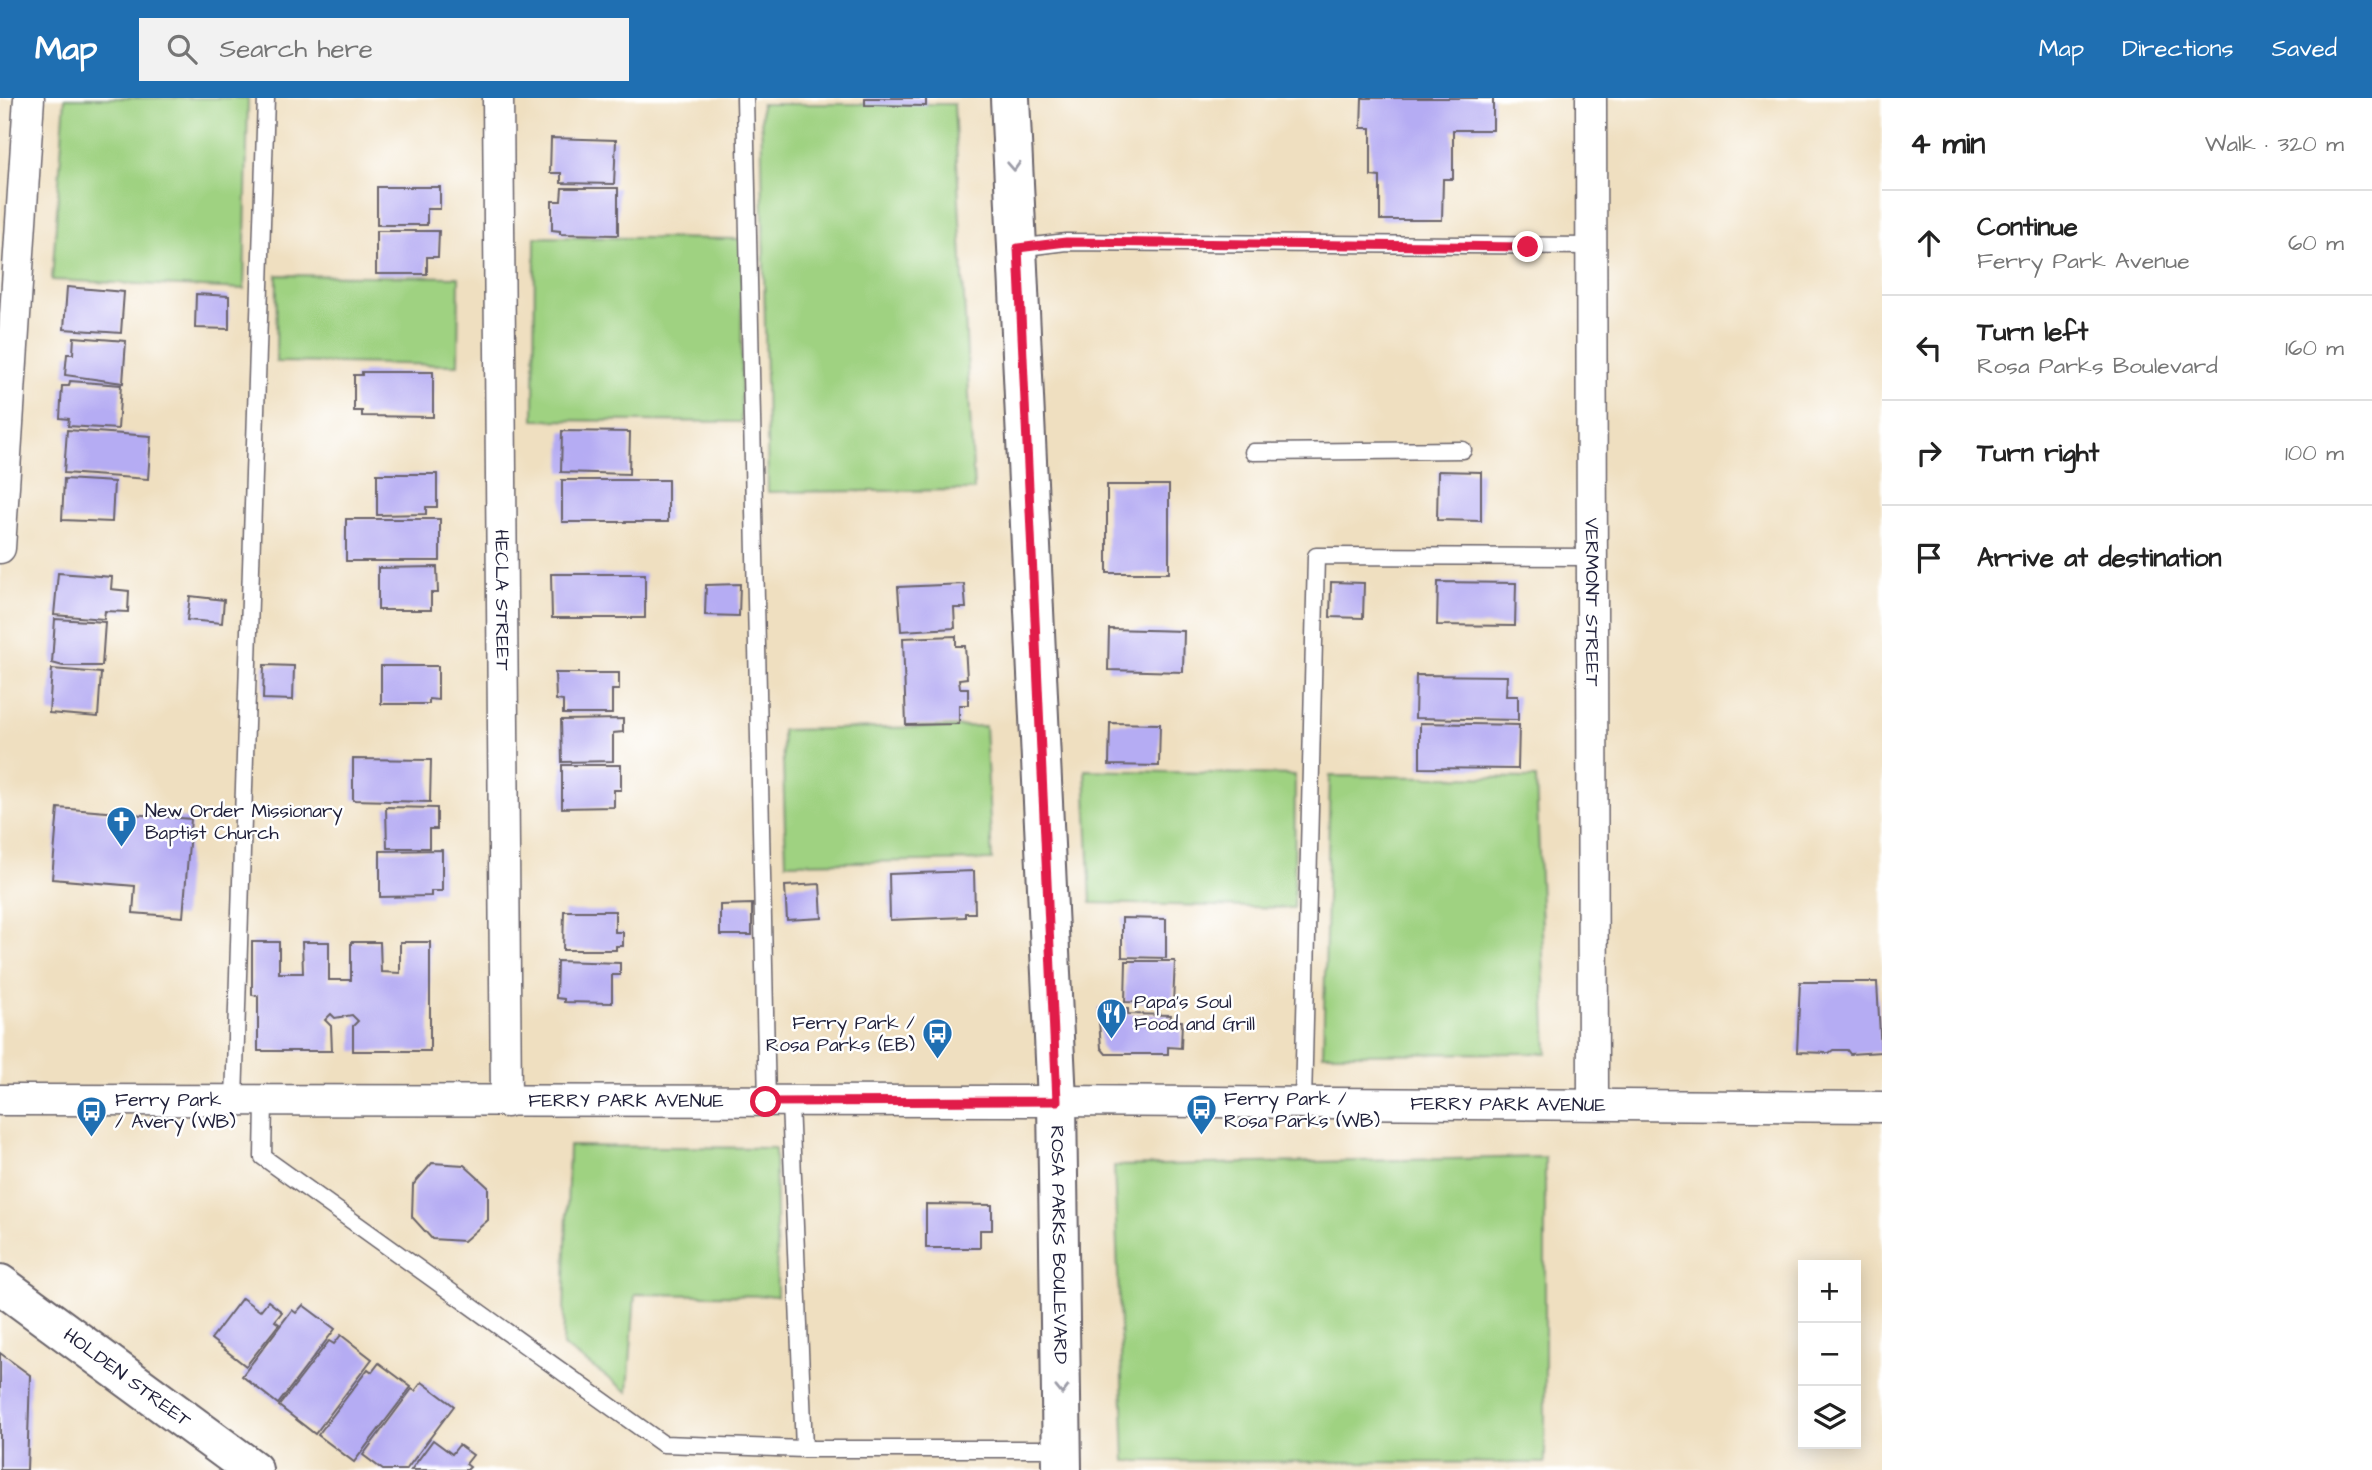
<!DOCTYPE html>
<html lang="en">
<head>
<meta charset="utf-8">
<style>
	:root { --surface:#fff; --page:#f2f2f2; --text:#222; --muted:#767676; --line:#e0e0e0; --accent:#1f6fb2 }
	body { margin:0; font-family:"Architects Daughter",sans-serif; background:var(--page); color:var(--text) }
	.controls { position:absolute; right:21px; bottom:21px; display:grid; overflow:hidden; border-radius:0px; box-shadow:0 4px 18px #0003 }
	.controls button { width:63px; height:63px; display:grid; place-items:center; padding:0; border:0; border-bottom:2px solid var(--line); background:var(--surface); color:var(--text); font:35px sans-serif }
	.stop { position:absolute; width:21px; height:21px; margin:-16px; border:5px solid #e11d48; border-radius:50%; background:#fff }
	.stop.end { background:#e11d48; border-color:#fff; box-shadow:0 2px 7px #0008 }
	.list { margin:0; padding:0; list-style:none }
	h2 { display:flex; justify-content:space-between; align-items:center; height:91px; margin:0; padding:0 28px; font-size:30px }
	h2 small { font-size:23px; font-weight:400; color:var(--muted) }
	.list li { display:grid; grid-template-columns:46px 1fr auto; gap:21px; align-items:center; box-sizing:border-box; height:105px; padding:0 28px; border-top:2px solid var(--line) }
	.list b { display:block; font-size:26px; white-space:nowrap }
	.list p { margin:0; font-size:23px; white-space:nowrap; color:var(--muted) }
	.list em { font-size:23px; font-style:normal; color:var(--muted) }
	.icon { flex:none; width:38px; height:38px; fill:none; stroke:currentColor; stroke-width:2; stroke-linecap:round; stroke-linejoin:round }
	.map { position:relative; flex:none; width:1882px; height:1372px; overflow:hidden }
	header { display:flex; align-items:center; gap:42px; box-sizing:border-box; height:98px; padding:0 35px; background:var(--accent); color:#fff }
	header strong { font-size:33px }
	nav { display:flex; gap:38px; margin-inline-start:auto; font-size:24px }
	.search { width:490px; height:63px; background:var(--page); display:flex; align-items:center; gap:18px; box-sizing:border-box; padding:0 24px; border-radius:0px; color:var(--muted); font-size:26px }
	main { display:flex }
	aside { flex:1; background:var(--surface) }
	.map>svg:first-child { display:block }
	.green { fill:#9fd281; stroke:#607a5e; stroke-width:2 }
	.building { fill:#b5acf3 }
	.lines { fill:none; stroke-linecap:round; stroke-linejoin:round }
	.lane-casing { stroke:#6a646a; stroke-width:19 }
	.street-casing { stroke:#6a646a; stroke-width:33 }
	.secondary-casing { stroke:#6a646a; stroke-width:42 }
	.lane { stroke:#fff; stroke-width:16 }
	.street { stroke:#fff; stroke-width:30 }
	.secondary { stroke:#fff; stroke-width:38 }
	.oneway { stroke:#9c9ca7 }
	.route { stroke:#e11d48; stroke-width:9 }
	.labels { text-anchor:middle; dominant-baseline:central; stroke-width:5; stroke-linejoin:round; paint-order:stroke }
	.street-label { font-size:19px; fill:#22223b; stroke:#fff }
	.poi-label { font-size:19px; fill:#22223b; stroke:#fff; text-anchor:start }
</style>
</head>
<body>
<header>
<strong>Map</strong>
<div class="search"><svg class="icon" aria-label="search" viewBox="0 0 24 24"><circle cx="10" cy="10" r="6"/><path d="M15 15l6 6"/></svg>Search here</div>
<nav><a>Map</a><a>Directions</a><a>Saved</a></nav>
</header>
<main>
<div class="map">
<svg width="1882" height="1372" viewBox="0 0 1882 1372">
	<rect width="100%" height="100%" fill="#fff"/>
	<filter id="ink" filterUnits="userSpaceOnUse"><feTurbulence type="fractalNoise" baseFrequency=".0143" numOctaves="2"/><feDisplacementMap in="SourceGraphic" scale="14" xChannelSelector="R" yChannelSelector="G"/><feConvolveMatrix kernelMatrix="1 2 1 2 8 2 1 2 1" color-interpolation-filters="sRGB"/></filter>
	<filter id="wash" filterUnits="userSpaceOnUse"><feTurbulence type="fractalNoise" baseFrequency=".00686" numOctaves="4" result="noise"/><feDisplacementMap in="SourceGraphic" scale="28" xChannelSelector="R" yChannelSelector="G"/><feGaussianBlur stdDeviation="1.57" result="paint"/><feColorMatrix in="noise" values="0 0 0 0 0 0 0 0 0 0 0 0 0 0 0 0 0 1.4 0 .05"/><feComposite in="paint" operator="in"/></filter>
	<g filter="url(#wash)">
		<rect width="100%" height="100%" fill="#efdfc0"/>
		<g class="green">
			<polygon points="65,0 248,0 244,191 52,182"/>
			<polygon points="761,6 954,6 974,392 768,394"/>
			<polygon points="535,139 742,141 741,324 534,322"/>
			<polygon points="277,177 459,179 458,267 276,264"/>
			<polygon points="985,628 992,762 786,765 782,632"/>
			<polygon points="1085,672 1295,677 1294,810 1091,805"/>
			<polygon points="1330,678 1536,680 1547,955 1323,956"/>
			<polygon points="569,1048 775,1050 777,1198 635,1196 628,1294 563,1248"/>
			<polygon points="1545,1059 1545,1365 1125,1363 1114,1068"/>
		</g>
		<g id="blocks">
			<g class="building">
				<polygon points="865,0 926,0 926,8 865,7"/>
				<polygon points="1362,0 1493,0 1493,32 1453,32 1453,81 1443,81 1442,122 1380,122 1380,79 1371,78 1371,30 1361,30"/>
				<polygon points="551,40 616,42 614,86 561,85 561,75 550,75"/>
				<polygon points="377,89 440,89 440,111 427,111 427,127 377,127"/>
				<polygon points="562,90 618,90 618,137 560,136 560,133 552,132 552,103 561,103"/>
				<polygon points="376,133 439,133 438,159 427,159 427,176 376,176"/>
				<polygon points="67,189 124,194 121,235 64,231"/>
				<polygon points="196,196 229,198 229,231 195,230"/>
				<polygon points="74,239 126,243 123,285 65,277 67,256 73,256"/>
				<polygon points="362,274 433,274 433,319 362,318 362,313 354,313 354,277 362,277"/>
				<polygon points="70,283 121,287 118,331 68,328 69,321 60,320 62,288 69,288"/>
				<polygon points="67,332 151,338 148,381 64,375"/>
				<polygon points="562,333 630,334 629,376 561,374"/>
				<polygon points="1438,373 1481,374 1481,423 1437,422"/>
				<polygon points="377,376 437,376 437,409 426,409 426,416 377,417"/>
				<polygon points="64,381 114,384 112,424 62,422"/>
				<rect x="562" y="382" width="106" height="42"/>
				<rect x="1107" y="387" width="62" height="88"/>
				<rect x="346" y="421" width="94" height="42"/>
				<polygon points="437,469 438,495 431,495 431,512 378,512 378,470"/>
				<polygon points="58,475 112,479 111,491 129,493 128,514 105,513 104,521 54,517"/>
				<polygon points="551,476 645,476 645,520 552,520"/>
				<polygon points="1331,484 1364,485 1363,520 1330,519"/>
				<polygon points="1438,484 1516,485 1515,528 1437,527"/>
				<polygon points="740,486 739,518 705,517 706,487"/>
				<polygon points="964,486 966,510 954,510 955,530 901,533 898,489"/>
				<polygon points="190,498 224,502 222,525 187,522"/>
				<polygon points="55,521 105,524 102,568 63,568 52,565"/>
				<polygon points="1109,531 1184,533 1183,574 1108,572"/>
				<polygon points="956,538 956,548 965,548 967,580 959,581 960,590 968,590 968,607 959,607 959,626 906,627 903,540"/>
				<polygon points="264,567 294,568 293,602 263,601"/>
				<polygon points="381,568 438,568 438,602 429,601 429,606 381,606"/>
				<polygon points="52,571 101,575 98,619 49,615"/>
				<polygon points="555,575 619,575 619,592 612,592 612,616 563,616 563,603 556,602"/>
				<polygon points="1416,577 1507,578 1506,598 1518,598 1518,622 1415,620"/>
				<polygon points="623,621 623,634 613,635 613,663 562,664 561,622"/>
				<polygon points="1110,625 1160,626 1159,668 1109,667"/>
				<polygon points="1420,625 1519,627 1518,671 1420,670"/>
				<polygon points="353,661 431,662 430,704 353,702"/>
				<polygon points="562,667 621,667 621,692 614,692 614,709 562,710"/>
				<polygon points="386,709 437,710 437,731 429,731 429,750 387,750"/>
				<polygon points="58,710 191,721 183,819 133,815 135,788 52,781"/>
				<polygon points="442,752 442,793 431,793 431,798 380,799 380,753"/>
				<polygon points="974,773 975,815 965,815 965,819 890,822 889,776"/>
				<polygon points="820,786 822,820 787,822 785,788"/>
				<polygon points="752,806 752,837 720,837 720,807"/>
				<polygon points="564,813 615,813 615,834 623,834 623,848 616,848 616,852 563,852"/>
				<polygon points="1122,820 1166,821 1166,860 1122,859"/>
				<polygon points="252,844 279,844 279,875 303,875 302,844 329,844 329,882 351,882 351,844 380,844 381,874 400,875 400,844 430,844 430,953 353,953 353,928 358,923 352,917 335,920 331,916 325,922 331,928 332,953 258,953 258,898 252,897"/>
				<polygon points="557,863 620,865 620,877 612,877 612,905 564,904 564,901 556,900"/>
				<polygon points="1126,863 1175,863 1173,905 1125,904"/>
				<polygon points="1800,884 1877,884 1881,954 1850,956 1847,952 1833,952 1829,955 1797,954"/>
				<polygon points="1098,909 1128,911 1128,916 1171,917 1170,923 1182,923 1181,950 1168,949 1168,956 1106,956 1101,950"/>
				<polygon points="432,1065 464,1067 488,1089 488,1122 464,1143 432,1141 412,1119 413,1087"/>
				<polygon points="926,1106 992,1107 992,1132 980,1132 980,1150 926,1150"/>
				<polygon points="242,1200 260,1213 268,1203 282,1214 275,1223 279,1226 246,1268 211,1241"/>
				<polygon points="303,1207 335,1231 278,1306 242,1278 292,1212 296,1215"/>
				<polygon points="341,1237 372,1261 315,1336 279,1308 329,1243 334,1246"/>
				<polygon points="0,1255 30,1277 27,1372 0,1372"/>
				<polygon points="379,1265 411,1289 354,1364 318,1337 368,1271 372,1274"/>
				<polygon points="422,1284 454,1308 406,1372 383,1372 363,1357 412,1291 415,1293"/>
				<polygon points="433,1342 452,1356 459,1347 473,1357 466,1366 470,1369 467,1372 411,1372"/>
			</g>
		</g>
	</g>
	<g filter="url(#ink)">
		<use href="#blocks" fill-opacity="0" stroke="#6a646a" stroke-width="2"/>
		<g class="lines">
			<defs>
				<g id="lane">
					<polyline points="745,0 767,1005"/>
					<polyline points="1018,150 1066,144 1592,148"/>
					<polyline points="1253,354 1463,352"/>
					<polyline points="234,1003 266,0"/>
					<polyline points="264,1004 263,1059 663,1346 804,1351 1063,1351"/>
					<polyline points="790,1005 804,1351"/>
					<polyline points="1303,1005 1316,458 1593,459"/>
				</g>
				<g id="street">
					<path id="s1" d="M498,0L506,1004"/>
					<path id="s2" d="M1591,0L1593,1006"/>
					<polyline points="0,450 29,0"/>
					<path id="s3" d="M0,1002L1057,1003L1882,1009"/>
				</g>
				<g id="secondary">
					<path id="s4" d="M1010,0L1057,1003L1062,1372"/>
					<path id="s5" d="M0,1186L253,1372"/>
				</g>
			</defs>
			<use href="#lane" class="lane-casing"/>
			<use href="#street" class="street-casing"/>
			<use href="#secondary" class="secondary-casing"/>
			<use href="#lane" class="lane"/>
			<use href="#street" class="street"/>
			<use href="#secondary" class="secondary"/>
		</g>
		<defs><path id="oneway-chevron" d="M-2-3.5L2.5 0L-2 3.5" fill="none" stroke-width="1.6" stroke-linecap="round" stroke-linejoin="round" transform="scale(1.75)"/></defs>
		<g class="oneway">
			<use href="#oneway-chevron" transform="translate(1014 68) rotate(87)"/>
			<use href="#oneway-chevron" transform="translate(1062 1292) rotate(89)"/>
		</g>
	</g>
	<g class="lines" filter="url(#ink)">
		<polyline class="route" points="766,1004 1057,1003 1018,150 1066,144 1528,149"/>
	</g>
	<defs>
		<symbol id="church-pin" viewBox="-11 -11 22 30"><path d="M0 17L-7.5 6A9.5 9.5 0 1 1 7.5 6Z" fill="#1f6fb2" stroke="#fff"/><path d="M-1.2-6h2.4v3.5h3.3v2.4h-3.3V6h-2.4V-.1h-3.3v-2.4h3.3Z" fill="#fff"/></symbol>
		<symbol id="restaurant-pin" viewBox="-11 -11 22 30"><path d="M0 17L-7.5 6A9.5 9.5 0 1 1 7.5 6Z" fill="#1f6fb2" stroke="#fff"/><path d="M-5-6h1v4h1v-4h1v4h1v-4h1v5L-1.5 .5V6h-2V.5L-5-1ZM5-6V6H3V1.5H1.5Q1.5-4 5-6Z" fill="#fff"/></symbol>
		<symbol id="bus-pin" viewBox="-11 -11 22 30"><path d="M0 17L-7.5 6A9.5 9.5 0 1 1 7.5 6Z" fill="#1f6fb2" stroke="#fff"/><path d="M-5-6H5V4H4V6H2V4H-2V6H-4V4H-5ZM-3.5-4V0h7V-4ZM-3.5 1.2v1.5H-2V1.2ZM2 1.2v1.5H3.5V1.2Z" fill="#fff"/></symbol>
	</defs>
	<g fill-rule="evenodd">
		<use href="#church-pin" x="104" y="706" width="35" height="47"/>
		<use href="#restaurant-pin" x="1094" y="898" width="35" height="47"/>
		<use href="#bus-pin" x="920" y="918" width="35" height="47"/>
		<use href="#bus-pin" x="1184" y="994" width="35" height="47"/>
		<use href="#bus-pin" x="74" y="996" width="35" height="47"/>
	</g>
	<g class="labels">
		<g class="street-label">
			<text stroke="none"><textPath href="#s1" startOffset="502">HECLA STREET</textPath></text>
			<text stroke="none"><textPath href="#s2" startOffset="504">VERMONT STREET</textPath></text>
			<text stroke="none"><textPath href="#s3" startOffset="626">FERRY PARK AVENUE</textPath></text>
			<text stroke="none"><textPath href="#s3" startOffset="1508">FERRY PARK AVENUE</textPath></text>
			<text stroke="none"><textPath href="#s4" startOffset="1148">ROSA PARKS BOULEVARD</textPath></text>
			<text stroke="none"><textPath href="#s5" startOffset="158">HOLDEN STREET</textPath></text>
		</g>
		<g class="poi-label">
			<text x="145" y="713">New Order Missionary<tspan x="145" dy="22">Baptist Church</tspan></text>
			<text x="1134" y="904">Papa's Soul<tspan x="1134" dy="22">Food and Grill</tspan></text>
			<text x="915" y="925" text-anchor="end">Ferry Park /<tspan x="915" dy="22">Rosa Parks (EB)</tspan></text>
			<text x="1224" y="1001">Ferry Park /<tspan x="1224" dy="22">Rosa Parks (WB)</tspan></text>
			<text x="115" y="1002">Ferry Park<tspan x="115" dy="22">/ Avery (WB)</tspan></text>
		</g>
	</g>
</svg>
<div class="controls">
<button>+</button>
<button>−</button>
<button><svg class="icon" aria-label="layers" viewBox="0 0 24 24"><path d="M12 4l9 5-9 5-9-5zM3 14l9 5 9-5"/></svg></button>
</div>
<div class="stop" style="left:766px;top:1004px"></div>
<div class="stop end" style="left:1528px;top:149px"></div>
</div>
<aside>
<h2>4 min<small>Walk · 320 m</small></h2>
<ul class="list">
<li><svg class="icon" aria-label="ahead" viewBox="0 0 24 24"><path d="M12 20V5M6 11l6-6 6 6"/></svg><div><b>Continue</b><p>Ferry Park Avenue</p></div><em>60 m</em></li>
<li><svg class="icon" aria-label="left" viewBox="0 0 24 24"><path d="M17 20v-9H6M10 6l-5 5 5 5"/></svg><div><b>Turn left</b><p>Rosa Parks Boulevard</p></div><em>160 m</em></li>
<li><svg class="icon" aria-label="right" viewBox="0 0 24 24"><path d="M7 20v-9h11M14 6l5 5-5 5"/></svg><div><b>Turn right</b></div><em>100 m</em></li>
<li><svg class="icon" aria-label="arrive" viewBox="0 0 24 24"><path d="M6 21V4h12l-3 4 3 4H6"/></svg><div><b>Arrive at destination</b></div></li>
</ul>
</aside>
</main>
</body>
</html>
